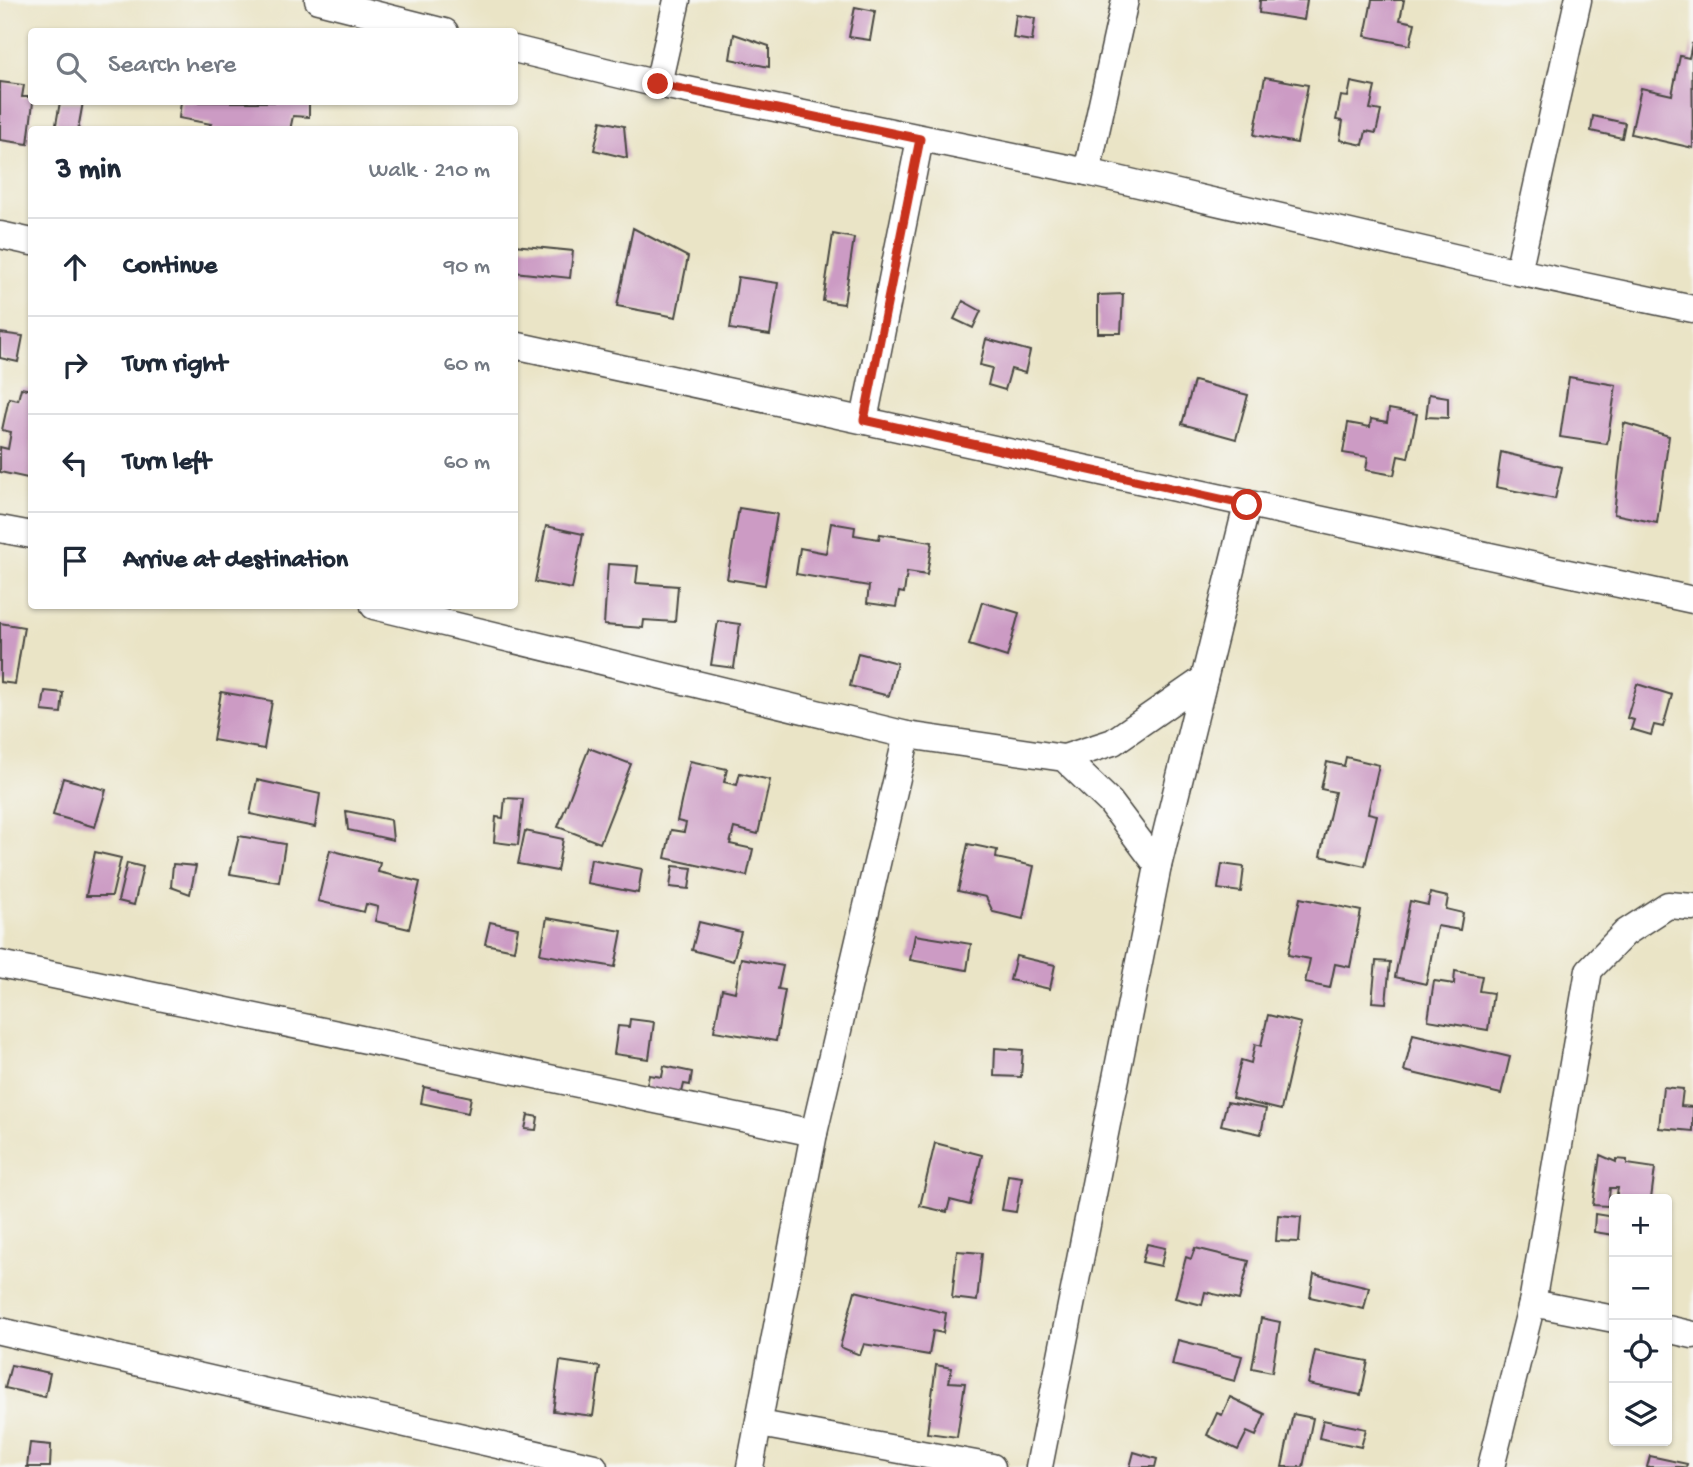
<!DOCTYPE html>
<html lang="en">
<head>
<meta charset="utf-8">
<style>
	:root { --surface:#fff; --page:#f6f6f7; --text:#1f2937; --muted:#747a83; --line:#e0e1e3 }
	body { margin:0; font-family:"Gochi Hand",sans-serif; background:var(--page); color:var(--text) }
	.controls { position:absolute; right:21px; bottom:21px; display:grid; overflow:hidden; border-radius:7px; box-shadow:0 2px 5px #0004 }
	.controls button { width:63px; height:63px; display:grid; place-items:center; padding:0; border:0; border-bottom:2px solid var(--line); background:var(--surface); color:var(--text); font:35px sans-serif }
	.stop { position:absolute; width:21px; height:21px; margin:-16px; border:5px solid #c8321e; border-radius:50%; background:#fff }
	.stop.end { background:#c8321e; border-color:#fff; box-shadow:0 2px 7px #0008 }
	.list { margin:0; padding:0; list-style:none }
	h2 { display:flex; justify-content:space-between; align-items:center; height:91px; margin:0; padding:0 28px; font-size:30px }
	h2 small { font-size:23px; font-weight:400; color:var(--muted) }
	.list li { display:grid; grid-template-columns:46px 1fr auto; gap:21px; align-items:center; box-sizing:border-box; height:98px; padding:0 28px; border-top:2px solid var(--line) }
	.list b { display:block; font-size:26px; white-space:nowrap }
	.list em { font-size:23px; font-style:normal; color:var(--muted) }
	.icon { flex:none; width:38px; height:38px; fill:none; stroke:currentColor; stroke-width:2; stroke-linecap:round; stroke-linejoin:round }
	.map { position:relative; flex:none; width:1693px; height:1467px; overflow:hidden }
	.search { position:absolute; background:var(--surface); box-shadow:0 2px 5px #0004; left:28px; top:28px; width:490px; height:77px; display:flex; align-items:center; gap:18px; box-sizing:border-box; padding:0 24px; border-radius:7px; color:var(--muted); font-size:26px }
	.panel { position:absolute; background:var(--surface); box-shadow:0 2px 5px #0004; left:28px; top:126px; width:490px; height:483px; border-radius:7px }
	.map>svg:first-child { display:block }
	.building { fill:#cc9bc4 }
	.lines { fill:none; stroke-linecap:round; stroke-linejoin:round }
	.minor-casing { stroke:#484742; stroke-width:29 }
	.minor { stroke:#fff; stroke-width:26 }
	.route { stroke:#c8321e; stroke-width:9 }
</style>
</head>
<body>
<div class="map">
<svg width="1693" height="1467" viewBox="0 0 1693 1467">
	<rect width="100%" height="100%" fill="#f6f6f2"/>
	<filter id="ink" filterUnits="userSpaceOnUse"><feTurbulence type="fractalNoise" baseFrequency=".0143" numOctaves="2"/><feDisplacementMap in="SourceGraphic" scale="14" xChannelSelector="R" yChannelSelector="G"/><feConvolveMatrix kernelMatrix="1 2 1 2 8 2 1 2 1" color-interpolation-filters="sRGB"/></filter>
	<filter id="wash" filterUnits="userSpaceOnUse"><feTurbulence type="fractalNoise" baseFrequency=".00686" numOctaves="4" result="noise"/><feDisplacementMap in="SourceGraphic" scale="28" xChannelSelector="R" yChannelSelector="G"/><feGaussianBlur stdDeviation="1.57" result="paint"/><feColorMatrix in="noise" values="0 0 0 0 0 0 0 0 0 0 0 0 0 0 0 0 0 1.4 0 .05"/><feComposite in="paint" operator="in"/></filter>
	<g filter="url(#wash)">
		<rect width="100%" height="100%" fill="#eae4c6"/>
		<g id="blocks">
			<g class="building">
				<polygon points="1260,0 1307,0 1304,20 1259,13"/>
				<polygon points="1372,0 1404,0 1400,20 1415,23 1410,45 1365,36"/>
				<polygon points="855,7 875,11 870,40 849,37"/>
				<polygon points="1016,15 1035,18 1032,41 1013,38"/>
				<polygon points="734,34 769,46 769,67 730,59"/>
				<polygon points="1692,43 1693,148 1631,134 1641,88 1672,95 1680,56 1689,58"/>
				<polygon points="1265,77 1308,85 1297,143 1254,135"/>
				<polygon points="0,82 24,85 22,97 32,97 33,102 28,144 0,140"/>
				<polygon points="1351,82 1375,87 1370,109 1381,111 1376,133 1366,131 1363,145 1340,140 1343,121 1336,120 1341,96 1348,97"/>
				<polygon points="60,102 83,102 78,130 55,130"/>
				<polygon points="181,102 309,102 309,117 293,116 290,130 208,130 211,124 179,118"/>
				<polygon points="1593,116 1625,123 1622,138 1591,131"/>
				<polygon points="601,121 624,126 627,158 594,150"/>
				<polygon points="633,228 688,257 676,317 617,306"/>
				<polygon points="833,234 854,238 844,304 823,301"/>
				<polygon points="514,245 573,251 570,278 514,272"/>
				<polygon points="738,277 778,283 770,335 730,329"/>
				<polygon points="1123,294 1121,333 1098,333 1098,295"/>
				<polygon points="963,301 981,311 973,328 954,319"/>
				<polygon points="0,333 23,336 18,362 0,358"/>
				<polygon points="986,339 1030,351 1025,373 1011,369 1005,390 988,385 992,368 980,365"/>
				<polygon points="1569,377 1616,385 1607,444 1560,437"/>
				<polygon points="1194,381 1248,395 1236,439 1182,424"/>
				<polygon points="21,388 32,390 32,479 0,472 0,447 8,449 11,432 2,430 9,398 18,400"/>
				<polygon points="1429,394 1448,397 1448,418 1426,417"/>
				<polygon points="1389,409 1417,414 1408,458 1398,456 1394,475 1366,470 1368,457 1343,453 1348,423 1370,427 1371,419 1387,422"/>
				<polygon points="1624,423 1669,436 1657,523 1614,514"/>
				<polygon points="1501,452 1562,467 1555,499 1496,487"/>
				<polygon points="739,508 777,514 765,585 727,579"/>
				<polygon points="831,523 855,527 854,535 879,539 880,534 932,542 927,575 907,572 904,593 899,592 896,607 867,603 869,586 796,574 800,548 826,553"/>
				<polygon points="546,526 583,534 572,589 535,582"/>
				<polygon points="608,564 638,566 636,583 678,586 675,622 644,620 643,628 604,625"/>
				<polygon points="982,602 1019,613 1007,657 969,645"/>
				<polygon points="718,621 740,624 734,668 711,665"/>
				<polygon points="0,623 24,627 15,684 0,682"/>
				<polygon points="858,653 897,663 889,696 850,686"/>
				<polygon points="1637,684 1672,695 1663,727 1654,725 1651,735 1631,729 1634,720 1627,718"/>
				<polygon points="45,691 63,693 61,713 42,711"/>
				<polygon points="221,692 272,701 264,749 213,740"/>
				<polygon points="589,748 631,764 600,843 558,827"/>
				<polygon points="1346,757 1379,765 1368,813 1377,815 1365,866 1320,856 1335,792 1321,789 1327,762 1344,766"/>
				<polygon points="690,761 727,769 724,782 737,785 740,773 770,780 758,834 734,828 730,844 753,849 747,876 665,858 671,830 684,832 686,823 677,821"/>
				<polygon points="63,778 106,790 95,827 53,815"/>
				<polygon points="257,780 320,794 315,827 250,814"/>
				<polygon points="505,798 523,799 518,845 494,842 496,817 503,818"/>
				<polygon points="346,811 391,820 393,840 348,830"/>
				<polygon points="525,831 563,839 557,871 518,864"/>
				<polygon points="239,836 285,844 279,882 230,874"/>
				<polygon points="968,844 997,850 996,858 1034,866 1023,919 993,912 986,897 958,891"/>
				<polygon points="330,850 380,863 378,872 420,882 409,929 375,921 378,907 366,904 364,912 318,901"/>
				<polygon points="95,852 121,858 112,896 86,896"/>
				<polygon points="591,859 642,869 638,893 587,883"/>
				<polygon points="127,863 143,867 134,905 118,901"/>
				<polygon points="173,864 196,866 190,894 171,887"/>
				<polygon points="1222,864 1244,867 1241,892 1218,889"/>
				<polygon points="673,866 692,868 689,889 670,887"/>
				<polygon points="1430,893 1448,897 1446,909 1463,913 1460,930 1437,926 1426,984 1395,977 1410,901 1428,905"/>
				<polygon points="1300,898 1361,911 1350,967 1335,964 1330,988 1305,983 1310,959 1288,955"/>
				<polygon points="547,918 622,931 615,967 540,954"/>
				<polygon points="490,922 518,928 514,950 485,944"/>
				<polygon points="699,922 741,932 733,961 692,950"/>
				<polygon points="915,935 971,944 967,970 910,960"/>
				<polygon points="1016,956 1055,965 1050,989 1010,980"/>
				<polygon points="741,958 783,966 778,989 785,990 776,1041 714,1031 722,989 735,992"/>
				<polygon points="1376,961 1390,962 1386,1003 1372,1002"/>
				<polygon points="1455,971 1482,976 1479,991 1493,993 1488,1030 1428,1020 1434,981 1454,984"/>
				<polygon points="1268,1015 1301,1023 1281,1110 1232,1098 1241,1060 1251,1063 1255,1044 1261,1046"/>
				<polygon points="630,1019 654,1022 649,1059 614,1054 618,1026 629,1027"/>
				<polygon points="1413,1034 1510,1057 1501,1094 1404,1071"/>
				<polygon points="995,1048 1023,1050 1021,1077 994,1076"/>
				<polygon points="664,1066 692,1072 690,1085 684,1084 679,1105 644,1097 649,1075 662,1077"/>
				<polygon points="424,1087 471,1097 468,1113 421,1103"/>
				<polygon points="1663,1087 1683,1089 1681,1106 1693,1107 1693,1131 1659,1128"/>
				<polygon points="1227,1102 1266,1109 1261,1134 1221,1125"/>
				<polygon points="528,1115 538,1117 536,1130 525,1129"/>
				<polygon points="935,1143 982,1155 970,1205 950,1200 947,1212 920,1206"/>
				<polygon points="1600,1155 1616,1162 1616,1159 1627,1160 1627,1164 1655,1168 1651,1199 1616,1199 1618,1188 1610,1188 1608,1206 1593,1205"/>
				<polygon points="1008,1175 1022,1177 1016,1212 1002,1210"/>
				<polygon points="1595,1214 1614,1217 1614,1235 1594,1232"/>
				<polygon points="1278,1215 1301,1217 1299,1242 1276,1241"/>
				<polygon points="1147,1244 1165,1248 1161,1266 1142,1262"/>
				<polygon points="1195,1248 1249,1261 1239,1300 1205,1292 1202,1305 1175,1298 1186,1257 1191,1259"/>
				<polygon points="957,1251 982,1253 977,1301 952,1298"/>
				<polygon points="1314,1274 1369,1287 1364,1309 1310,1297"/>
				<polygon points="855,1291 946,1313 943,1333 933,1331 929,1355 864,1344 860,1355 840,1347"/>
				<polygon points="1261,1318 1280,1322 1272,1372 1252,1368"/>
				<polygon points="1178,1340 1242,1356 1235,1381 1172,1365"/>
				<polygon points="1315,1351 1368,1361 1361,1395 1308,1384"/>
				<polygon points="560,1361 600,1367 593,1416 553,1411"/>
				<polygon points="11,1365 50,1373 45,1397 5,1388"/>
				<polygon points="936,1365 952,1368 949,1382 965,1383 957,1437 927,1433"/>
				<polygon points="1230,1397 1265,1414 1256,1436 1247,1432 1238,1450 1207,1435 1217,1413 1222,1415"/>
				<polygon points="1293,1414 1313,1418 1303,1467 1282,1467"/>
				<polygon points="1323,1420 1366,1429 1361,1447 1319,1438"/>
				<polygon points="30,1443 51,1445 50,1467 27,1467"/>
				<polygon points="1134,1452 1157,1459 1155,1467 1130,1467"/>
				<polygon points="1650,1456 1687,1464 1686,1467 1647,1467"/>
			</g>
		</g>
	</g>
	<g filter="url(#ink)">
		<use href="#blocks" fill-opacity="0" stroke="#484742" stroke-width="2"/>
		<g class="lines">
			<defs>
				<g id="minor">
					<polyline points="318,0 445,32"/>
					<polyline points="514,49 658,84 1087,172 1518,272 1693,309"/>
					<polyline points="658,84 677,0"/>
					<polyline points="1087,172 1125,0"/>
					<polyline points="0,235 32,242"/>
					<polyline points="1518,272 1578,0"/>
					<path d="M514,345C908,429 1300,517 1693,600"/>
					<polyline points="864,420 920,139"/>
					<polyline points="0,529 32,535"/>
					<polyline points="374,606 907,735 1064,758 1110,802 1158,866"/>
					<polyline points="1064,758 1113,742 1204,679"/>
					<polyline points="0,964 814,1133"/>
					<polyline points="1532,1303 1614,1319"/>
					<polyline points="1667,1329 1693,1335"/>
					<polyline points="0,1331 594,1467"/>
					<polyline points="760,1424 992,1467"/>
					<polyline points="750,1467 814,1133 907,735"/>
					<polyline points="1039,1467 1158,866 1247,505"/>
					<polyline points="1491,1467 1532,1303 1589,970 1625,933 1668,905 1693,907"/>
				</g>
			</defs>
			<use href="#minor" class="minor-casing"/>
			<use href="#minor" class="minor"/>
		</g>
	</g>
	<g class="lines" filter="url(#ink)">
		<polyline class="route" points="658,84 920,139 864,420 1247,505"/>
	</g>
</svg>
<div class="controls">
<button>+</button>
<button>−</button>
<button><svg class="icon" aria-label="locate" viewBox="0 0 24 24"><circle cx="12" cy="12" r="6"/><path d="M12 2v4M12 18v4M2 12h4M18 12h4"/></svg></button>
<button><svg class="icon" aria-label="layers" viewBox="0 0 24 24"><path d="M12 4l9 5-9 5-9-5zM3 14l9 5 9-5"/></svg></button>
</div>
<div class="stop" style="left:1247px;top:505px"></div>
<div class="stop end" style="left:658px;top:84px"></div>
<div class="search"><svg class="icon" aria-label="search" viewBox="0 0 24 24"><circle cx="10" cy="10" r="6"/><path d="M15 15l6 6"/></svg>Search here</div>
<section class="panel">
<h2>3 min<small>Walk · 210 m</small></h2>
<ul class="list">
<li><svg class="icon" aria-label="ahead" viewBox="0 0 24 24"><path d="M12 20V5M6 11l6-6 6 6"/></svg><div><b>Continue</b></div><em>90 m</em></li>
<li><svg class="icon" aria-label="right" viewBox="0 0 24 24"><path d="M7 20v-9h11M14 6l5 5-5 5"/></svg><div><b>Turn right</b></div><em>60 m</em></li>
<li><svg class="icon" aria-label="left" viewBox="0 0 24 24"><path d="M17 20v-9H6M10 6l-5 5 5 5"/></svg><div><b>Turn left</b></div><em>60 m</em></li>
<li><svg class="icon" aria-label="arrive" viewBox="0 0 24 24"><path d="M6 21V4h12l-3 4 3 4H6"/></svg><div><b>Arrive at destination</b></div></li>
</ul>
</section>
</div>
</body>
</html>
